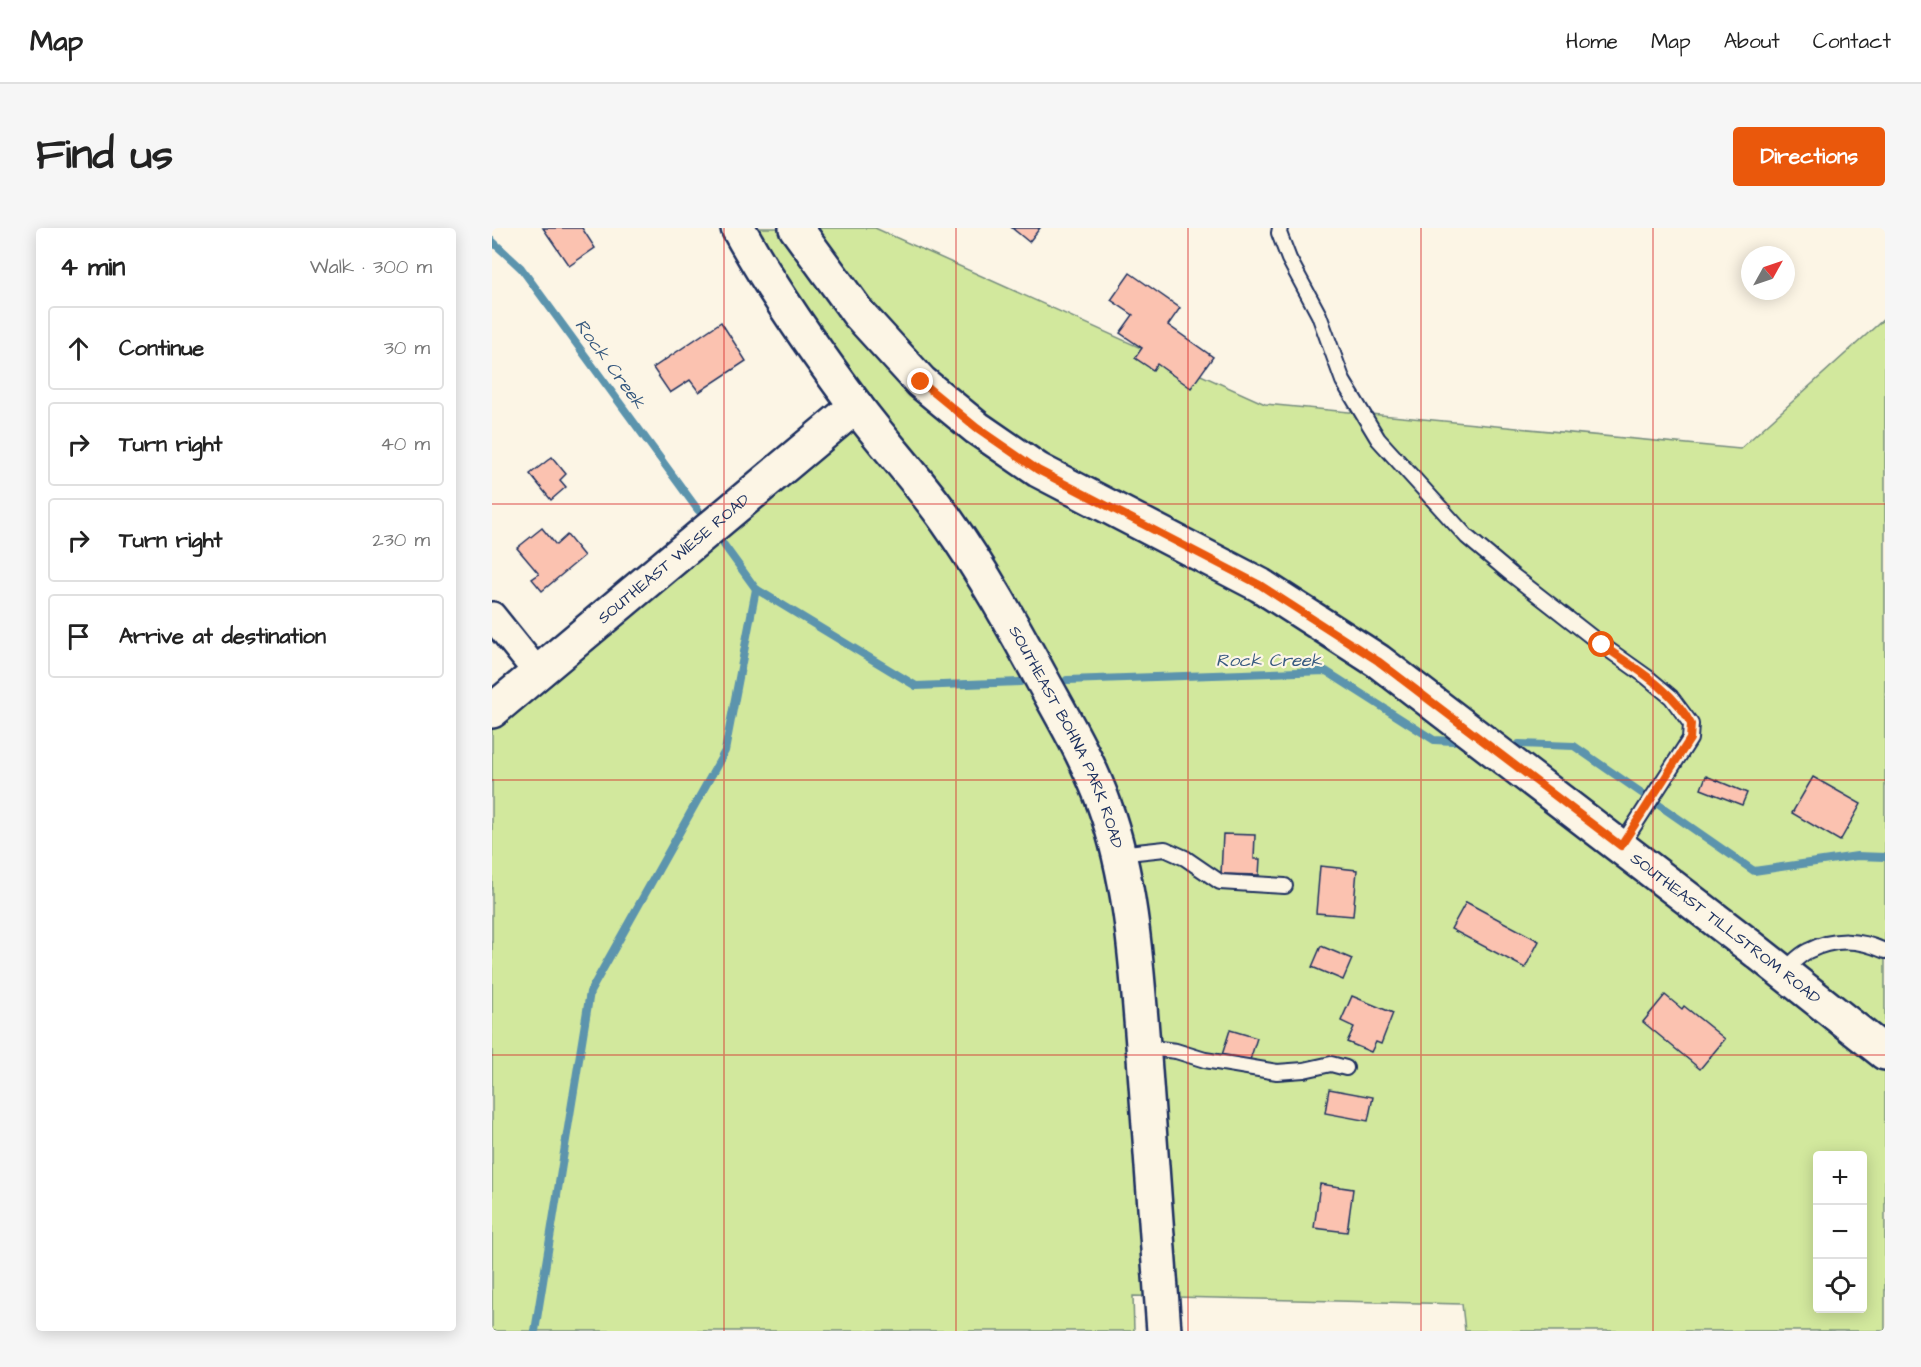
<!DOCTYPE html>
<html lang="en">
<head>
<meta charset="utf-8">
<style>
	:root { --surface:#fff; --page:#f6f6f6; --text:#222; --muted:#767676; --line:#e0e0e0; --accent:#ea580c }
	body { margin:0; font-family:"Architects Daughter",sans-serif; background:var(--page); color:var(--text) }
	.controls { position:absolute; right:18px; bottom:18px; display:grid; overflow:hidden; border-radius:6px; box-shadow:0 3px 15px #0003 }
	.controls button { width:54px; height:54px; display:grid; place-items:center; padding:0; border:0; border-bottom:2px solid var(--line); background:var(--surface); color:var(--text); font:30px sans-serif }
	.compass { position:absolute; left:1249px; top:18px; width:54px; height:54px; border-radius:50%; background:var(--surface); box-shadow:0 3px 15px #0003; rotate:50deg }
	.stop { position:absolute; width:18px; height:18px; margin:-14px; border:4px solid #ea580c; border-radius:50%; background:#fff }
	.stop.end { background:#ea580c; border-color:#fff; box-shadow:0 2px 6px #0008 }
	.list { margin:0; padding:0; list-style:none }
	h2 { display:flex; justify-content:space-between; align-items:center; height:78px; margin:0; padding:0 24px; font-size:26px }
	h2 small { font-size:20px; font-weight:400; color:var(--muted) }
	.list li { display:grid; grid-template-columns:39px 1fr auto; gap:18px; align-items:center; box-sizing:border-box; height:84px; margin:0 12px 12px; padding:0 12px; border:2px solid var(--line); border-radius:6px }
	.list b { display:block; font-size:22px; white-space:nowrap }
	.list em { font-size:20px; font-style:normal; color:var(--muted) }
	.icon { flex:none; width:33px; height:33px; fill:none; stroke:currentColor; stroke-width:2; stroke-linecap:round; stroke-linejoin:round }
	.map { position:relative; flex:none; width:1393px; height:1103px; overflow:hidden; border-radius:6px }
	header { display:flex; align-items:center; gap:36px; box-sizing:border-box; height:84px; padding:0 30px; background:var(--surface); border-bottom:2px solid var(--line) }
	header strong { font-size:28px }
	nav { display:flex; gap:33px; margin-inline-start:auto; font-size:21px }
	.intro { display:flex; align-items:center; justify-content:space-between; box-sizing:border-box; height:144px; padding:0 36px }
	h1 { margin:0; font-size:42px }
	.button { padding:15px 27px; border-radius:6px; background:var(--accent); color:#fff; font-size:21px; font-weight:700 }
	main { display:flex; gap:36px; padding:0 36px }
	aside { flex:1; background:var(--surface); border-radius:6px; box-shadow:0 3px 15px #0003 }
	.map>svg:first-child { display:block }
	.green { fill:#d2e89d; stroke:#768c7e; stroke-width:1.5; fill-rule:evenodd }
	.lines { fill:none; stroke-linecap:round; stroke-linejoin:round }
	.stream { stroke:#5c94ad; stroke-width:8 }
	.building { fill:#fbc2b0; stroke:#1b2f5e; stroke-width:1.5 }
	.service-casing { stroke:#1b2f5e; stroke-width:18 }
	.minor-casing { stroke:#1b2f5e; stroke-width:32 }
	.tertiary-casing { stroke:#1b2f5e; stroke-width:38 }
	.secondary-casing { stroke:#1b2f5e; stroke-width:38 }
	.service { stroke:#fcf5e5; stroke-width:14 }
	.minor { stroke:#fcf5e5; stroke-width:27 }
	.tertiary { stroke:#fcf5e5; stroke-width:33 }
	.secondary { stroke:#fcf5e5; stroke-width:33 }
	.route { stroke:#ea580c; stroke-width:8 }
	.grid { fill:none; stroke:#d62828; stroke-width:1.5; stroke-opacity:0.55 }
	.labels { text-anchor:middle; dominant-baseline:central; stroke-width:4.5; stroke-linejoin:round; paint-order:stroke }
	.street-label { font-size:16px; fill:#1b2f5e; stroke:#fcf5e5 }
	.water-label { font-size:18px; font-style:italic; fill:#36597f; stroke:#fcf5e5 }
</style>
</head>
<body>
<header>
<strong>Map</strong>
<nav><a>Home</a><a>Map</a><a>About</a><a>Contact</a></nav>
</header>
<div class="intro"><h1>Find us</h1><a class="button">Directions</a></div>
<main>
<aside>
<h2>4 min<small>Walk · 300 m</small></h2>
<ul class="list">
<li><svg class="icon" aria-label="ahead" viewBox="0 0 24 24"><path d="M12 20V5M6 11l6-6 6 6"/></svg><div><b>Continue</b></div><em>30 m</em></li>
<li><svg class="icon" aria-label="right" viewBox="0 0 24 24"><path d="M7 20v-9h11M14 6l5 5-5 5"/></svg><div><b>Turn right</b></div><em>40 m</em></li>
<li><svg class="icon" aria-label="right" viewBox="0 0 24 24"><path d="M7 20v-9h11M14 6l5 5-5 5"/></svg><div><b>Turn right</b></div><em>230 m</em></li>
<li><svg class="icon" aria-label="arrive" viewBox="0 0 24 24"><path d="M6 21V4h12l-3 4 3 4H6"/></svg><div><b>Arrive at destination</b></div></li>
</ul>
</aside>
<div class="map">
<svg width="1393" height="1103" viewBox="0 0 1393 1103">
	<rect width="100%" height="100%" fill="#fcf5e5"/>
	<filter id="ink" filterUnits="userSpaceOnUse"><feTurbulence type="fractalNoise" baseFrequency=".0167" numOctaves="2"/><feDisplacementMap in="SourceGraphic" scale="12" xChannelSelector="R" yChannelSelector="G"/><feConvolveMatrix kernelMatrix="1 2 1 2 8 2 1 2 1" color-interpolation-filters="sRGB"/></filter>
	<g filter="url(#ink)">
		<path class="green" d="M246,0H383L773,176L1248,221L1393,90V1103H973L970,1076L641,1068L642,1103H0V486L364,178ZM1326,928H1370V1080H1326Z"/>
		<g class="lines">
			<g class="stream">
				<polyline points="0,13 29,40 206,282"/>
				<polyline points="232,317 264,361 424,458 528,454"/>
				<polyline points="575,452 834,443 942,512 961,513"/>
				<polyline points="1027,516 1082,518 1262,643 1365,628 1393,629"/>
				<polyline points="43,1103 98,764 233,523 264,361"/>
			</g>
		</g>
		<g class="building">
			<polygon points="51,0 90,0 103,20 77,38"/>
			<polygon points="520,0 548,0 537,14"/>
			<polygon points="638,45 688,80 676,97 721,129 699,160 665,136 661,142 643,130 650,120 628,105 641,87 619,72"/>
			<polygon points="229,94 254,133 207,164 198,152 178,165 161,140"/>
			<polygon points="60,229 74,246 68,252 74,259 59,272 38,246"/>
			<polygon points="50,300 64,317 75,307 92,328 50,363 40,351 47,346 25,320"/>
			<polygon points="1214,548 1255,565 1250,577 1209,561"/>
			<polygon points="1321,549 1369,576 1348,613 1300,585"/>
			<polygon points="731,606 763,607 762,631 768,631 767,647 729,646"/>
			<polygon points="828,638 865,642 861,688 824,685"/>
			<polygon points="974,674 1047,713 1033,740 959,701"/>
			<polygon points="829,718 860,731 851,752 820,739"/>
			<polygon points="1173,767 1190,781 1192,778 1233,811 1208,841 1151,794"/>
			<polygon points="860,768 901,785 889,816 884,814 879,824 855,814 862,799 849,793"/>
			<polygon points="738,802 765,810 757,835 730,827"/>
			<polygon points="837,861 881,869 876,893 833,885"/>
			<polygon points="828,956 861,961 855,1004 822,1000"/>
		</g>
		<g class="lines">
			<defs>
				<g id="service">
					<polyline points="788,0 787,5 797,31 827,87 851,153 886,211 975,309 1019,346 1110,417 1155,449 1179,469 1199,496 1198,511 1129,618"/>
					<polyline points="626,626 673,621 693,630 728,654 793,658"/>
					<path d="M1291,743C1299,737 1307,727 1316,723C1341,710 1368,711 1393,723"/>
					<polyline points="651,819 684,823 713,832 785,844 812,842 839,836 854,840"/>
				</g>
				<polyline id="minor" points="0,388 45,444"/>
				<g id="tertiary">
					<path id="s1" d="M246,0C280,62 322,121 364,178C393,217 427,253 455,293C492,345 522,400 552,455C574,495 597,534 612,576C641,656 645,745 652,829C659,920 666,1011 672,1103"/>
					<path id="s2" d="M0,483L364,178"/>
				</g>
				<g id="secondary">
					<path id="s3" d="M304,0L366,85L429,154L485,200L546,242L768,357L886,433L1259,719L1393,825"/>
				</g>
			</defs>
			<use href="#service" class="service-casing"/>
			<use href="#minor" class="minor-casing"/>
			<use href="#tertiary" class="tertiary-casing"/>
			<use href="#secondary" class="secondary-casing"/>
			<use href="#service" class="service"/>
			<use href="#minor" class="minor"/>
			<use href="#tertiary" class="tertiary"/>
			<use href="#secondary" class="secondary"/>
		</g>
	</g>
	<g class="lines" filter="url(#ink)">
		<path class="route" d="M429,154L485,200L546,242L768,357L886,433L1129,618L1198,511L1199,496C1181,461 1141,439 1110,417"/>
	</g>
	<path class="grid" d="M232,0V1103M464,0V1103M696,0V1103M929,0V1103M1161,0V1103M0,276H1393M0,552H1393M0,827H1393"/>
	<g class="labels">
		<g class="street-label">
			<text stroke="none"><textPath href="#s2" startOffset="237">SOUTHEAST WIESE ROAD</textPath></text>
			<text stroke="none"><textPath href="#s1" startOffset="608">SOUTHEAST BOHNA PARK ROAD</textPath></text>
			<text stroke="none"><textPath href="#s3" startOffset="1174">SOUTHEAST TILLSTROM ROAD</textPath></text>
		</g>
		<g class="water-label">
			<text transform="translate(118 136) rotate(54)">Rock Creek</text>
			<text x="777" y="432">Rock Creek</text>
		</g>
	</g>
</svg>
<div class="controls">
<button>+</button>
<button>−</button>
<button><svg class="icon" aria-label="locate" viewBox="0 0 24 24"><circle cx="12" cy="12" r="6"/><path d="M12 2v4M12 18v4M2 12h4M18 12h4"/></svg></button>
</div>
<svg class="compass" viewBox="-18 -18 36 36"><path d="M0-13l5 13h-10z" fill="#e53935"/><path d="M0 13l5-13h-10z" fill="#767676"/></svg>
<div class="stop" style="left:1110px;top:417px"></div>
<div class="stop end" style="left:429px;top:154px"></div>
</div>
</main>
</body>
</html>
